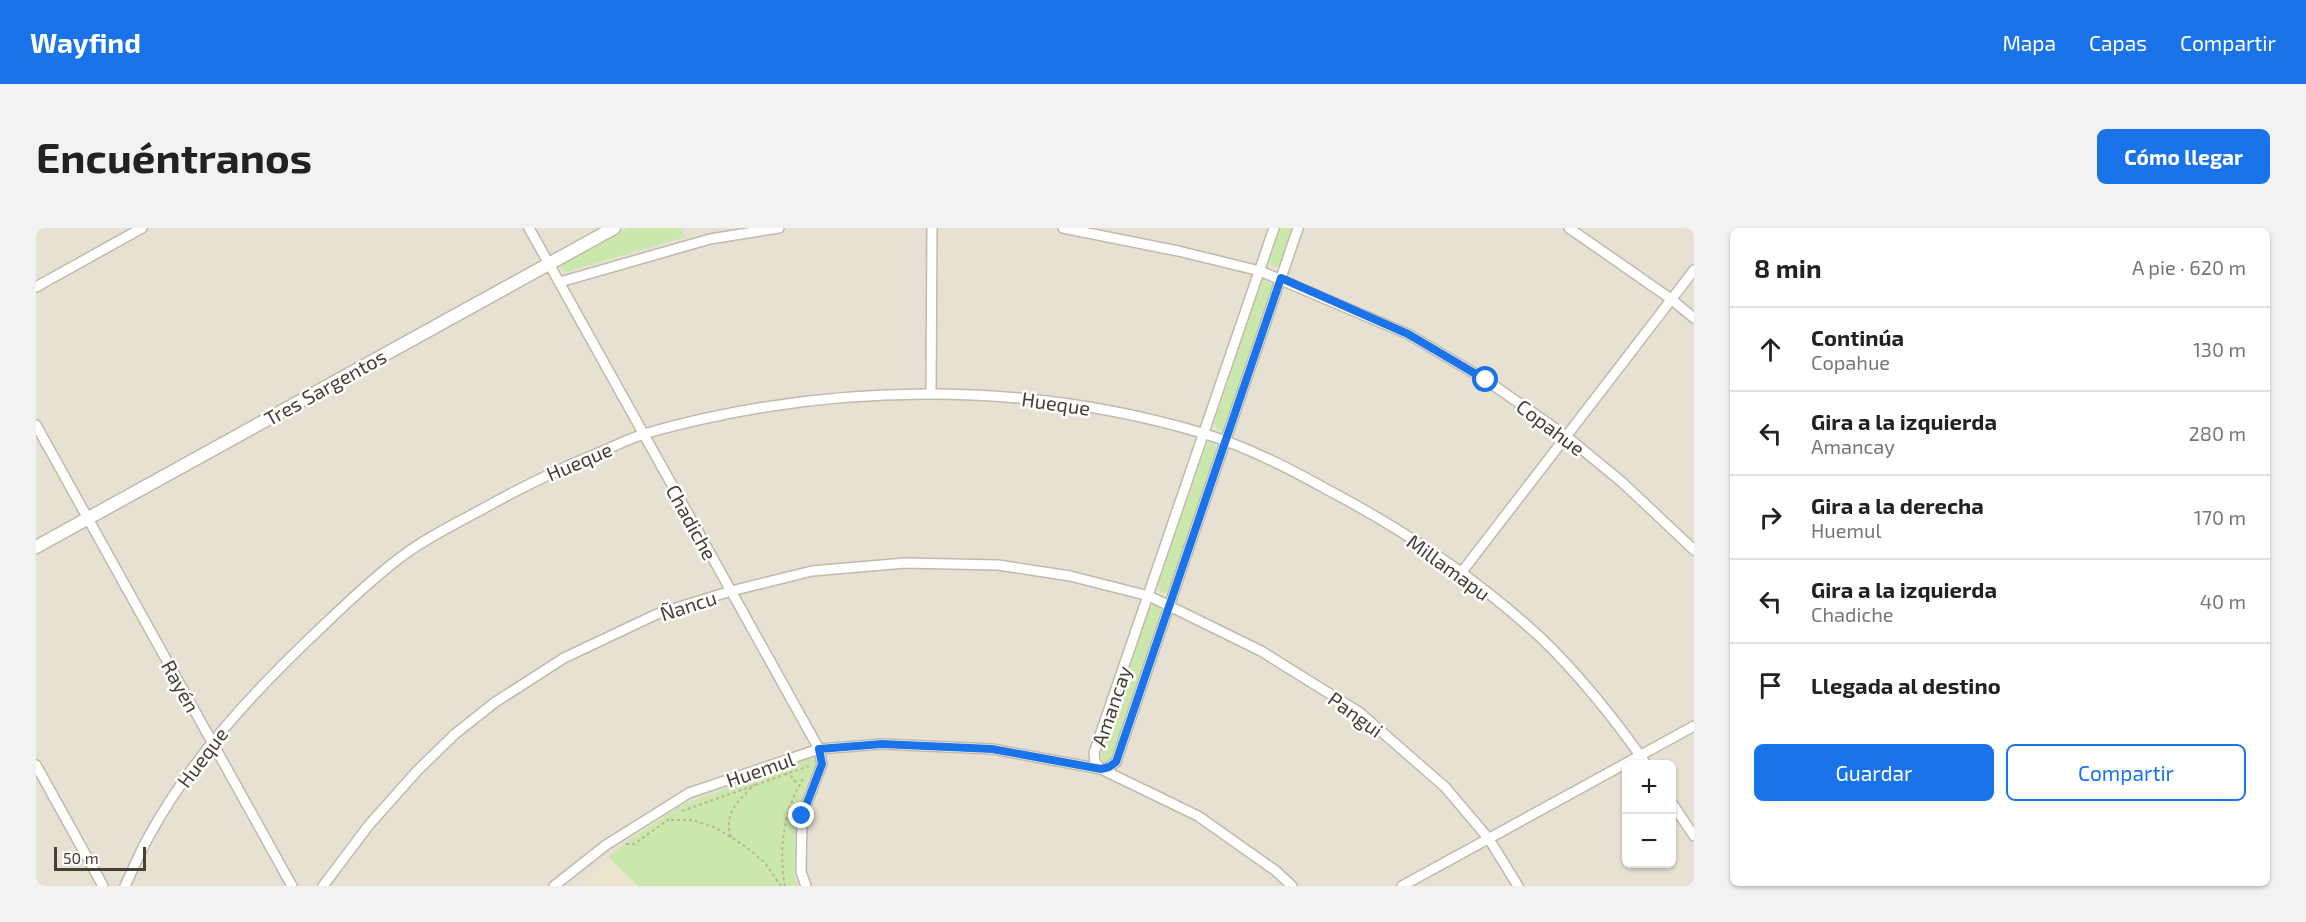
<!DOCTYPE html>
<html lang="es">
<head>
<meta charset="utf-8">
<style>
	:root { --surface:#fff; --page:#f2f2f2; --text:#222; --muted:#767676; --line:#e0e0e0; --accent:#1a73e8 }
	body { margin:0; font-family:"Exo 2",sans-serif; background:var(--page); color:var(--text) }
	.controls { position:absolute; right:18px; bottom:18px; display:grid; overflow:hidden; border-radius:9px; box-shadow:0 2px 4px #0004 }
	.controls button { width:54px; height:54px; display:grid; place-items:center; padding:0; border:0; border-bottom:2px solid var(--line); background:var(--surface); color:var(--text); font:30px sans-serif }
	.scale { position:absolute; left:18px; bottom:15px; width:92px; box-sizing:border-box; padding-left:6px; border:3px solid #453f34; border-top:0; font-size:16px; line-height:21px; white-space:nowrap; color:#453f34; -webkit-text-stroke:4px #fff; paint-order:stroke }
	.stop { position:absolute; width:18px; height:18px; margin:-14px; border:4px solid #1a73e8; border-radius:50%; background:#fff }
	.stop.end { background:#1a73e8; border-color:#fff; box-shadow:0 2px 6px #0008 }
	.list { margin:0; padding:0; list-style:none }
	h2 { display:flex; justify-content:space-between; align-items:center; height:78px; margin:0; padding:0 24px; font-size:26px }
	h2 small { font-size:20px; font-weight:400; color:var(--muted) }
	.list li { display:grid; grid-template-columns:39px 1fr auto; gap:18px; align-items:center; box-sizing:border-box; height:84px; padding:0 24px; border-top:2px solid var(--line) }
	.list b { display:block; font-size:22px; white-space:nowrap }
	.list p { margin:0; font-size:20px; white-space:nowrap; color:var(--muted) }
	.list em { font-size:20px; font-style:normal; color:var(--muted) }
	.actions { display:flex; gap:12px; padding:18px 24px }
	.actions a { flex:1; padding:14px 0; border:2px solid var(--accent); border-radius:9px; text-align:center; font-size:21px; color:var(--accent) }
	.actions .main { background:var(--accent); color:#fff }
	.icon { flex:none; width:33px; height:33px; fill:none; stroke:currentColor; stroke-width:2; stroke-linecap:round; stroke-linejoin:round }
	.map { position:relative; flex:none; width:1658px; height:658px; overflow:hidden; border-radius:9px }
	header { display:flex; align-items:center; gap:36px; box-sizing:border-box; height:84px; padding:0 30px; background:var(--accent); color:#fff }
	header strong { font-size:28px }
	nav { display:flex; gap:33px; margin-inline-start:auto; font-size:21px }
	.intro { display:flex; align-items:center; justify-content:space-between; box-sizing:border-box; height:144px; padding:0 36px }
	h1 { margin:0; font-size:42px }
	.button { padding:15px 27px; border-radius:9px; background:var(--accent); color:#fff; font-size:21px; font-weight:700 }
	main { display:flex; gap:36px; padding:0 36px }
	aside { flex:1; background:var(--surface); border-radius:9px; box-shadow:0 2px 4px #0004 }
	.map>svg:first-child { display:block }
	.residential { fill:#e7e1d3; fill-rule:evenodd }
	.education { fill:#ece5ce }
	.green { fill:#cbe8ac }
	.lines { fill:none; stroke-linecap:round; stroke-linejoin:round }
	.minor-casing { stroke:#c1baaa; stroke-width:12 }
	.tertiary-casing { stroke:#c1baaa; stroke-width:15 }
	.path { stroke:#c0b498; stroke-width:2; stroke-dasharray:3 3; stroke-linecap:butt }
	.minor { stroke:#fff; stroke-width:9 }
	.tertiary { stroke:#fff; stroke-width:12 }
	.route { stroke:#1a73e8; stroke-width:8 }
	.labels { text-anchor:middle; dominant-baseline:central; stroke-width:5; stroke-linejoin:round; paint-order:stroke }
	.street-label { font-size:20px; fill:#453f34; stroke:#fff }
</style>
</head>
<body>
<header>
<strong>Wayfind</strong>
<nav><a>Mapa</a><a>Capas</a><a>Compartir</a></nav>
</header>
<div class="intro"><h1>Encuéntranos</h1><a class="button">Cómo llegar</a></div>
<main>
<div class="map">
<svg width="1658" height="658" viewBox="0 0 1658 658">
	<rect width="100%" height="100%" fill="#f3efe5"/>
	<path class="residential" d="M0,0H1658V658H0ZM1590,536H1636V636H1590Z"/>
	<polygon class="education" points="572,629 602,658 546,658"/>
	<g class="green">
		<polygon points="593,0 644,0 649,9 529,44 526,41 525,37"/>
		<polygon points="1244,0 1256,0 1244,37 1239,39 1234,36 1233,32"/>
		<polygon points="1230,52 1237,58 1189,201 1182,203 1178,196 1225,55"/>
		<polygon points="1173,215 1178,216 1181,221 1133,363 1130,365 1125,365 1122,356 1170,219"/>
		<polygon points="1118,377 1123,378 1125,384 1075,532 1067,533 1065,524 1114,380"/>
		<polygon points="780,528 780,540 770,556 758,602 759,651 762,658 602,658 572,629 592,613 648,576"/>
	</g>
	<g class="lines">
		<defs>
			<g id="minor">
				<polyline points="493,0 783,521 786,536 766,588 765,644 770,658"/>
				<polyline points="1027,0 1142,23 1224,43 1372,106 1450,152 1530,208 1587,255 1658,322"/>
				<polyline points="1533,0 1635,71 1658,90"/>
				<polyline points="524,54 674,11 743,0"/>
				<polyline points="0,59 106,0"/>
				<polyline points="895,165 896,0"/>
				<polyline points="0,197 256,658"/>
				<polyline points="1425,345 1658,42"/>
				<polyline points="0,537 67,658"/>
				<polyline points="1065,541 1073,539 1080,534 1262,0"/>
				<polyline points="1065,541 1059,534 1058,525 1238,0"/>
				<polyline points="1636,575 1658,608"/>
				<path d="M89,658C97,641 104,624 113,608C153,535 209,473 269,415C300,386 330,355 365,329C391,309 423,294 452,278C488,258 523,241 560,226C577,219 594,210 611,205C793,154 986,152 1166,205C1210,218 1253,240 1292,262C1368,302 1441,351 1504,409C1540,443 1582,495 1610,536"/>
				<polyline points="287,658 333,597 381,543 419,506 458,475 528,430 621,386 695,363 776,343 869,335 962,337 1034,348 1113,368 1225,423 1323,484 1409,559 1453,611 1482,658"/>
				<polyline points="518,658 570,617 653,565 783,521 846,516 956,521 1065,541 1162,588 1240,643 1256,658"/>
				<polyline points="1366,658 1658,498"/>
			</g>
			<polyline id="tertiary" points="0,319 578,0"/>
		</defs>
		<use href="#minor" class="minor-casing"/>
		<use href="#tertiary" class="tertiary-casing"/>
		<g class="path">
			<polyline points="749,545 755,548 762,557"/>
			<polyline points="646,583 773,538"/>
			<polyline points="635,592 657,592 680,600 709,618 728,634 745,658"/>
			<path d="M695,609C687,585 703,572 719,556"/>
			<polyline points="590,616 598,616 636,589"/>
			<path d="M749,658C742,621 748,580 769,548"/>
		</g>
		<use href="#minor" class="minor"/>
		<use href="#tertiary" class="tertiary"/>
	</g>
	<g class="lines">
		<polyline class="route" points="766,588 786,536 783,521 846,516 956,521 1065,541 1073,539 1080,534 1245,50 1372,106 1450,152"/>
	</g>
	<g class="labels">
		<g class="street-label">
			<text transform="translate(289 159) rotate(-29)">Tres Sargentos</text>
			<text transform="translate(1020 175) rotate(8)">Hueque</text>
			<text transform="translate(1515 199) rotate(37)">Copahue</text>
			<text transform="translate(543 233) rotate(-23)">Hueque</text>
			<text transform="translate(656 294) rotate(61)">Chadiche</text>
			<text transform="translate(1413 339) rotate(36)">Millamapu</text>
			<text transform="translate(652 377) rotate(-18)">Ñancu</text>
			<text transform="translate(145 458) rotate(61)">Rayén</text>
			<text transform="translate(1075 478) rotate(-71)">Amancay</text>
			<text transform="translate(1320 486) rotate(36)">Pangui</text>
			<text transform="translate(166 529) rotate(-53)">Hueque</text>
			<text transform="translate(724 541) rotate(-19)">Huemul</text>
		</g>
	</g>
</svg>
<div class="controls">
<button>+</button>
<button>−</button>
</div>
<div class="scale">50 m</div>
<div class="stop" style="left:1450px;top:152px"></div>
<div class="stop end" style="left:766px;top:588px"></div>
</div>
<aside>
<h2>8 min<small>A pie · 620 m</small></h2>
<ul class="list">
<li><svg class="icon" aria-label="ahead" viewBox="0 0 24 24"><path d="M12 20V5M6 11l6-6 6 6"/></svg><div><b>Continúa</b><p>Copahue</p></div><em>130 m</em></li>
<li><svg class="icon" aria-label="left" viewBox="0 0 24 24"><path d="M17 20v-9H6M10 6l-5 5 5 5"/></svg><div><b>Gira a la izquierda</b><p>Amancay</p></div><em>280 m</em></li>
<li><svg class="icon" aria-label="right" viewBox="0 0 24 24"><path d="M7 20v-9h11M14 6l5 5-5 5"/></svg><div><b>Gira a la derecha</b><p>Huemul</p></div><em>170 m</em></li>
<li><svg class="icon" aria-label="left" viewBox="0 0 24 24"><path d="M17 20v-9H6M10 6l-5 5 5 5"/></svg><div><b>Gira a la izquierda</b><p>Chadiche</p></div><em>40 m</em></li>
<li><svg class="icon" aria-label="arrive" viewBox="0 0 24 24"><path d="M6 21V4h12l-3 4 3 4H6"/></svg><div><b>Llegada al destino</b></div></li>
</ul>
<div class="actions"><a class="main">Guardar</a><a>Compartir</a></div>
</aside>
</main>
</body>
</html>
